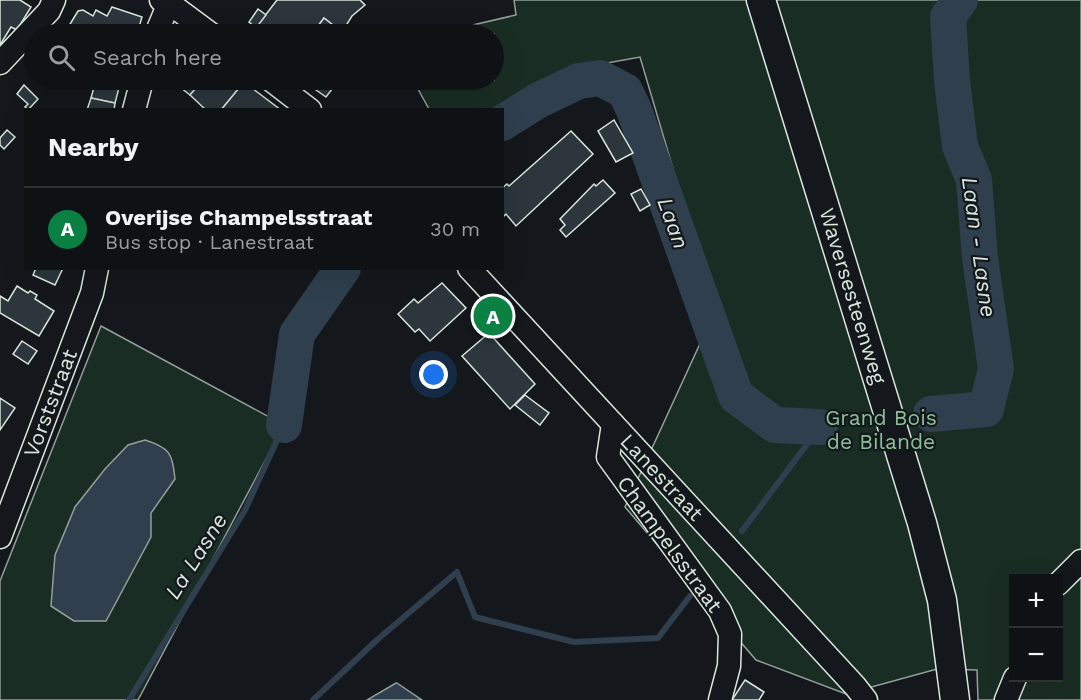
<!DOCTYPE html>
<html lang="en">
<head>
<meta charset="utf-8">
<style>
	:root { --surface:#0f1215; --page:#1d2022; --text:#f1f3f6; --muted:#9b9ea0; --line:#2f3234; --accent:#0b8043 }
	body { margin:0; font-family:"Work Sans",sans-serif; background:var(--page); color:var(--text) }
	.controls { position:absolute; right:18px; bottom:18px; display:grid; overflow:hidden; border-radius:0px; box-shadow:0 6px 24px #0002 }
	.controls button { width:54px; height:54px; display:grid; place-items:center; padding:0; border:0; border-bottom:2px solid var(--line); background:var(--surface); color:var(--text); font:30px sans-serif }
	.you { position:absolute; left:434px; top:375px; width:21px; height:21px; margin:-15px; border:4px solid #fff; border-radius:50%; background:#1a73e8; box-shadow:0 0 0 9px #1a73e833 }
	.badge { display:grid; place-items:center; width:39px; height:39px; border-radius:50%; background:var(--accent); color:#fff; font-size:20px; font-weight:700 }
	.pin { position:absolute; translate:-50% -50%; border:3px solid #fff; box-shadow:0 2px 6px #0006 }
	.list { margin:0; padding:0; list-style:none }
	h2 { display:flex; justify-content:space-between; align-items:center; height:78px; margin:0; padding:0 24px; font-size:26px }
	h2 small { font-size:20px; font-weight:400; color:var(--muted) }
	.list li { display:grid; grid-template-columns:39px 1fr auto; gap:18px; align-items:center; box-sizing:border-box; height:84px; padding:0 24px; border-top:2px solid var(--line) }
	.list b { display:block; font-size:22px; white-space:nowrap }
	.list p { margin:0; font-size:20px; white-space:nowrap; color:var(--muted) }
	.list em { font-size:20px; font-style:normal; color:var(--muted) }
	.icon { flex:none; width:33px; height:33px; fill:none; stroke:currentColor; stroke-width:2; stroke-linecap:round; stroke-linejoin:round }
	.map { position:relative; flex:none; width:1081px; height:700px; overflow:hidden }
	.search { position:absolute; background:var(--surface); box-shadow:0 6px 24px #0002; left:24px; top:24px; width:480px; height:66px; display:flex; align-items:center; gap:15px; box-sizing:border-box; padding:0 21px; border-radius:33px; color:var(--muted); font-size:22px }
	.panel { position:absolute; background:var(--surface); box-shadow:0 6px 24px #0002; left:24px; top:108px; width:480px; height:162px; border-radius:0px }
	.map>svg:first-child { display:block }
	.green { fill:#1a2d24; stroke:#939e99; stroke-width:1.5; fill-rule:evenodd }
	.water { fill:#2f3f4d; stroke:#939e99; stroke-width:1.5 }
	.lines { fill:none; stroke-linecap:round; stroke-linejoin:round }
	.stream { stroke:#2f3f4d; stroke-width:6 }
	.river { stroke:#2f3f4d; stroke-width:36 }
	.building { fill:#2c363c; stroke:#d8e6dc; stroke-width:1.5 }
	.minor-casing { stroke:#d8e6dc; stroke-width:25 }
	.major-casing { stroke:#d8e6dc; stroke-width:31 }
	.minor { stroke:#14181c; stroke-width:22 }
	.major { stroke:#14181c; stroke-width:28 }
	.labels { text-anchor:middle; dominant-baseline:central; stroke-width:4.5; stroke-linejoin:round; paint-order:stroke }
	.street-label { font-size:21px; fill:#d8e6dc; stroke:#14181c }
	.park-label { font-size:21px; fill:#8ac095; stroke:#14181c }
	.water-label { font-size:22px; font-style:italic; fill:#d8e6dc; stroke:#14181c }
</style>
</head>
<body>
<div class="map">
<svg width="1081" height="700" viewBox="0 0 1081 700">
	<rect width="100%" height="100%" fill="#14181c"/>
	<g class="green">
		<path d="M514,0H1081V700H978L977,670L937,669L846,694L756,660L625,507L715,311L640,57L574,69L499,109H429L413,80H494V34H434L516,15ZM1014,578H1058V678H1014Z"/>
		<polygon points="101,326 284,425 138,700 0,700 0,581"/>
	</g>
	<g class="water">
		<path d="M145,440C171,448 172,454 175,479L151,513V537L106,621H74L51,606L55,555L75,507L105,469L128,445Z"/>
		<polygon points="397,683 422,700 367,700 396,683"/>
	</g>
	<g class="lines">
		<g class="stream">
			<polyline points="742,531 820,427"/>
			<polyline points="129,700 245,510 284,425"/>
			<polyline points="313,700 378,639 457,572 475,617 574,642 658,638 690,596"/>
		</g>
		<g class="river">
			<polyline points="502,123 539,100 579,81 600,78 625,91 634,110 736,396 775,425 820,427"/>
			<polyline points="931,414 986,409 996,369 980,258 974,180 960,146 952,81 948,17 960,0"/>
			<polyline points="284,425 297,334 343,268"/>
		</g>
	</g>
	<g class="building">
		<polygon points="0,0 20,0 31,7 17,30 11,27 0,45"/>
		<polygon points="277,0 360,0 365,5 352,16 342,32 324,18 312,34 251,34"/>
		<polygon points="112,7 142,17 137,34 64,34 78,11 83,10 93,16 96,10 107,16"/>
		<polygon points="258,9 266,15 256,28 249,22"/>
		<polygon points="324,18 342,32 346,34 312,34"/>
		<polygon points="96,80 121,80 115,103 91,98"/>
		<polygon points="171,80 203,80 190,95"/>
		<polygon points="203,80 241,80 244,82 221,110 206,110 190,95"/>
		<polygon points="302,80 339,80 326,97"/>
		<polygon points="244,82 281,110 221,110"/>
		<polygon points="24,85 38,99 28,110 25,107 28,104 17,94"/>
		<polygon points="91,98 115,103 114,110 87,110"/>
		<polygon points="614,120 633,153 616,162 598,131"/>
		<polygon points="7,130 15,137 4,149 0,145 0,138"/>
		<polygon points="571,131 593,154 516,226 506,214 502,218 502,188 507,184 509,186"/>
		<polygon points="603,180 615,193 566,237 560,230 565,225 560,219 594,184 596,186"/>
		<polygon points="641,189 650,205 640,211 631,194"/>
		<polygon points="36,268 63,268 55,285 33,275"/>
		<polygon points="442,283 466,308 430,341 419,329 415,332 398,314 414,299 418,303"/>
		<polygon points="17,286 28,293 30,291 37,295 35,299 54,311 39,336 0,313 0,296 8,301"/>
		<polygon points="489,333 535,384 510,409 462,356"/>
		<polygon points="22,341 37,351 28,364 13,354"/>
		<polygon points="525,395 549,413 540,425 515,405"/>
		<polygon points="0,398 15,408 0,430"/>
		<polygon points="745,680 764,692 759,700 732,700"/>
	</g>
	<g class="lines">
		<defs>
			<g id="minor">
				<polyline points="161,0 169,3 211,34"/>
				<polyline points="156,34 169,3"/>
				<polyline points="0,63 49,11 54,0"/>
				<polyline points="271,80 310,110"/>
				<polyline points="134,110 142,80"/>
				<polyline points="469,268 855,686 866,700"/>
				<polyline points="613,424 608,457 720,611 730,634 729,666 720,700"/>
				<polyline points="0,537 92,293 97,268"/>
				<polyline points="1058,584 1081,561"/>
				<polyline points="1006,700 1015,678"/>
			</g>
			<polyline id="major" points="761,0 922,523 942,600 955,700"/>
		</defs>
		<use href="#minor" class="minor-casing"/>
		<use href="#major" class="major-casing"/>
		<use href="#minor" class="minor"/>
		<use href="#major" class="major"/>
	</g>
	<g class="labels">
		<g class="street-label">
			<text transform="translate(853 296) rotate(73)">Waversesteenweg</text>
			<text transform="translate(50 403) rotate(-69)">Vorststraat</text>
			<text transform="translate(662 477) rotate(47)">Lanestraat</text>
			<text transform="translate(670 544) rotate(54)">Champelsstraat</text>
		</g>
		<g class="park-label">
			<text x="881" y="417">Grand Bois<tspan x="881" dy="24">de Bilande</tspan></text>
		</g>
		<g class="water-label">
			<text transform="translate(673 223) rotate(70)">Laan</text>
			<text transform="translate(979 247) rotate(82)">Laan - Lasne</text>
			<text transform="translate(196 556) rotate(-58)">La Lasne</text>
		</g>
	</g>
</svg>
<div class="controls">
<button>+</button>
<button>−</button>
</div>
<div class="you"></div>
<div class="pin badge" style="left:493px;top:316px">A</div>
<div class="search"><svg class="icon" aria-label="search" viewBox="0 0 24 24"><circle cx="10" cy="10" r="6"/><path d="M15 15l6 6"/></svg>Search here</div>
<section class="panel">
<h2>Nearby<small></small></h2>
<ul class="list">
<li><span class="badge">A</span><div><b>Overijse Champelsstraat</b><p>Bus stop · Lanestraat</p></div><em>30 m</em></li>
</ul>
</section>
</div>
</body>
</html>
